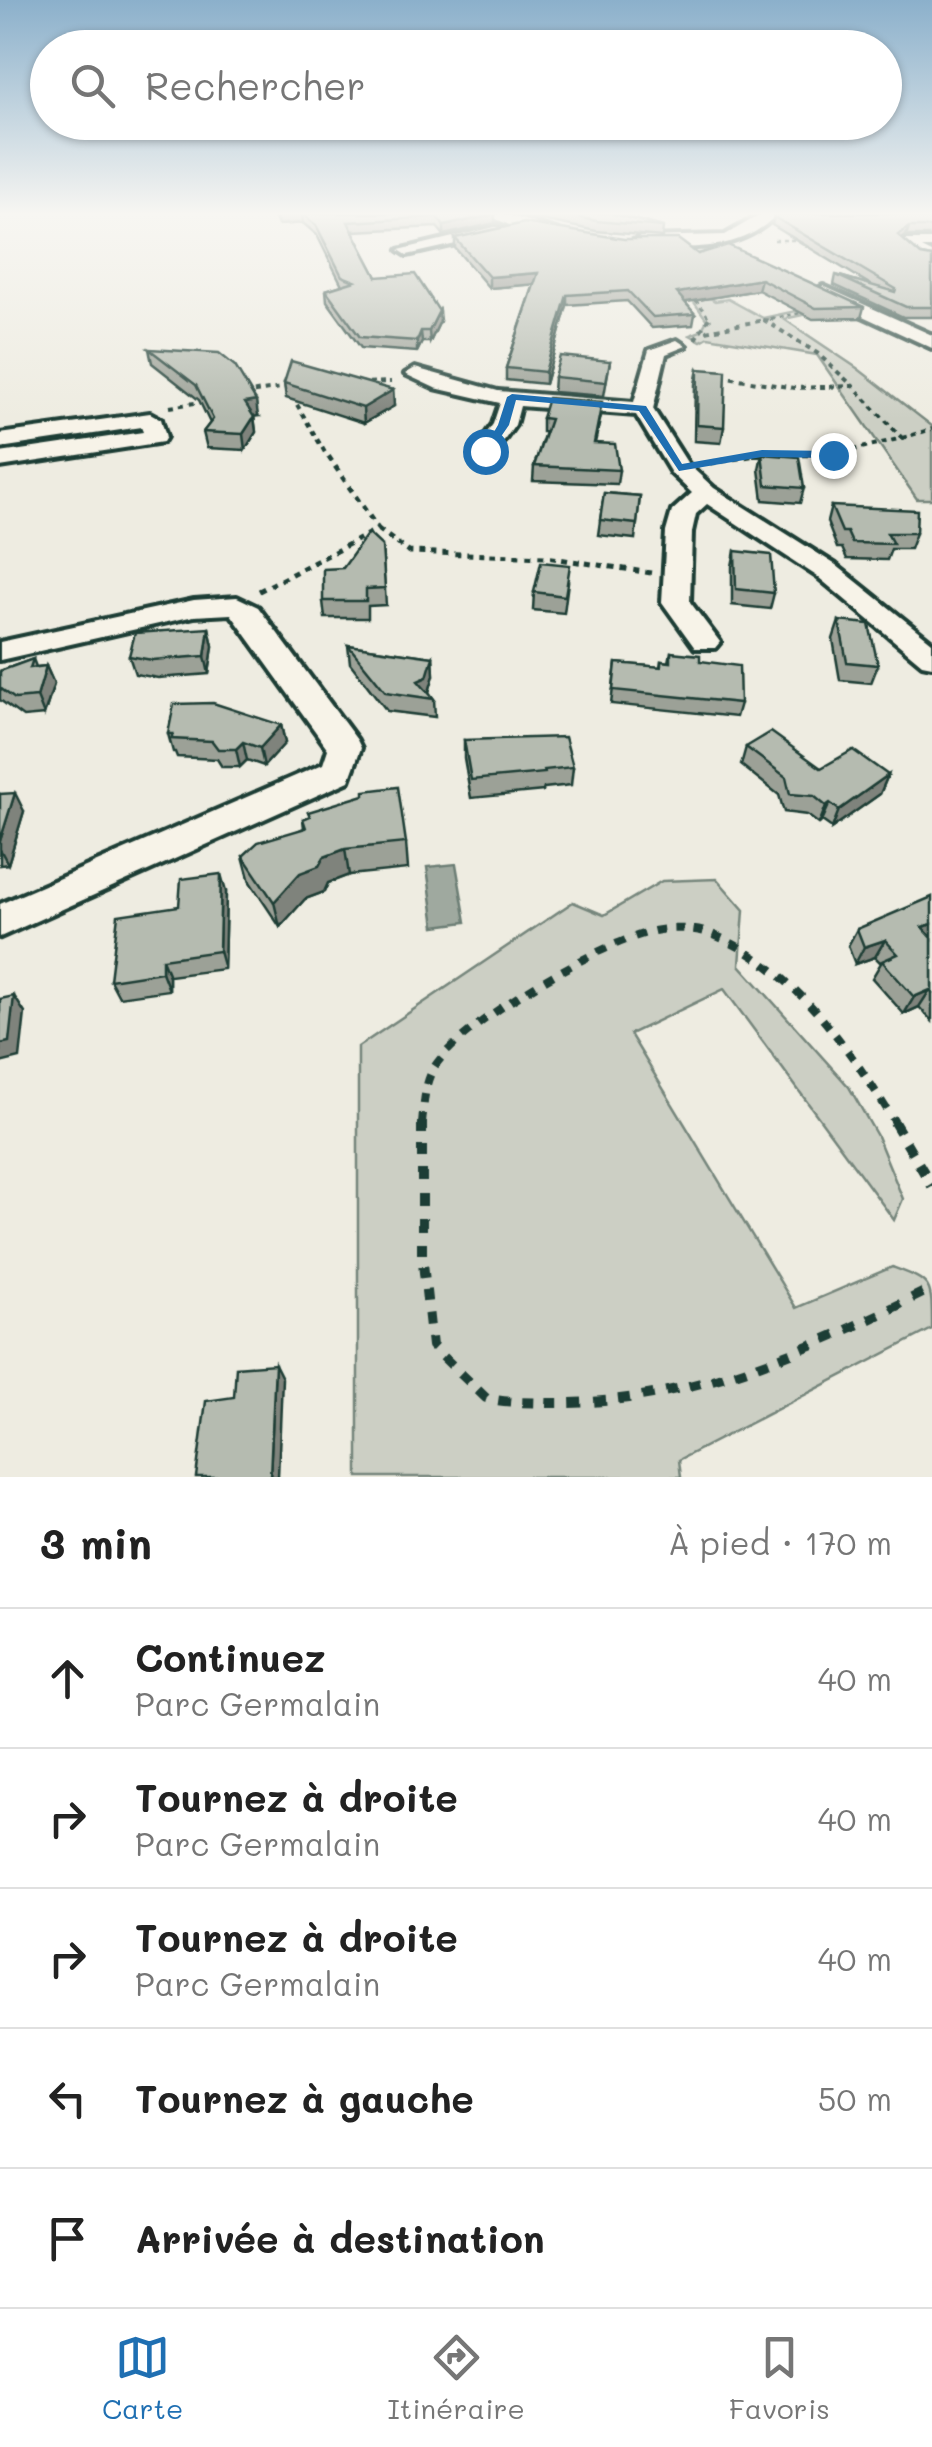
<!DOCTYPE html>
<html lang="fr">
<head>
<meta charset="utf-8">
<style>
	:root { --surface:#fff; --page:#f6f6f6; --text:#222; --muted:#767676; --line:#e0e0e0; --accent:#1f6fb2 }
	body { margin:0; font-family:Mali,sans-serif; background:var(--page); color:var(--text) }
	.stop { position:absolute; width:30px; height:30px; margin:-22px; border:8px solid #1f6fb2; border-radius:50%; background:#fff }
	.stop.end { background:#1f6fb2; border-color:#fff; box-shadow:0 2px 10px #0008 }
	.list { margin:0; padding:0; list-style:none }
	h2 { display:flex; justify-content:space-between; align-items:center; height:130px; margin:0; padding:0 40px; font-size:42px }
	h2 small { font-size:32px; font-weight:400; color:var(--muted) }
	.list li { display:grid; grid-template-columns:65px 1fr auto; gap:30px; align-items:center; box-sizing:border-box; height:140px; padding:0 40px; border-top:2px solid var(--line) }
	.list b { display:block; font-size:38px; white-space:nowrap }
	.list p { margin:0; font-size:32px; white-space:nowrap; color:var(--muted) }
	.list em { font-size:32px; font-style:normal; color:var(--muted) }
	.icon { flex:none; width:55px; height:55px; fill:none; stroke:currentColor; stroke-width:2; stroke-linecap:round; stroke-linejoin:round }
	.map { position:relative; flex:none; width:932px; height:1477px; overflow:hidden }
	.search { position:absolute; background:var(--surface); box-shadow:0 2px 8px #0004; left:30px; right:30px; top:30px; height:110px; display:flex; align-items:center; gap:25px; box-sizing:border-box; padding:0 35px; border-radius:55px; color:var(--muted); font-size:38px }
	.sheet { height:830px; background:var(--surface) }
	nav { display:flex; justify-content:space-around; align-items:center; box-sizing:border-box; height:140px; border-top:2px solid var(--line); background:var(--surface); font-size:28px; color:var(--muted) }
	nav a { display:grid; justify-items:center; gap:5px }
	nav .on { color:var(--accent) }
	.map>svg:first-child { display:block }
	.green { fill:#cccfc4; stroke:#76867c; stroke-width:2.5 }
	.water { fill:#9fa99f; stroke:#6c7e74; stroke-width:2.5 }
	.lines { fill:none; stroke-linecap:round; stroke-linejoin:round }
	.street-casing { stroke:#1f3d34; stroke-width:8 }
	.path-far4 { stroke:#1f3d34; stroke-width:2.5; stroke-dasharray:4 4; stroke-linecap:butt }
	.path-far3 { stroke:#1f3d34; stroke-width:4; stroke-dasharray:5 5; stroke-linecap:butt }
	.path-far2 { stroke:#1f3d34; stroke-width:5; stroke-dasharray:6 6; stroke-linecap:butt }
	.path-far1 { stroke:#1f3d34; stroke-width:8; stroke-dasharray:10 10; stroke-linecap:butt }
	.path { stroke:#1f3d34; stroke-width:10; stroke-dasharray:12 12; stroke-linecap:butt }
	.street { fill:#f7f3e8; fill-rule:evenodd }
	.wall { fill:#9ca197; stroke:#1f3d34; stroke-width:2.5 }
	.shaded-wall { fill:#7f837b; stroke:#1f3d34; stroke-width:2.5 }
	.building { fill:#b5bbb0; stroke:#1f3d34; stroke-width:2.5 }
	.route { fill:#1f6fb2 }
</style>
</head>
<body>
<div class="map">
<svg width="932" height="1477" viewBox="0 0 932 1477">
	<rect width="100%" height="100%" fill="#eeece1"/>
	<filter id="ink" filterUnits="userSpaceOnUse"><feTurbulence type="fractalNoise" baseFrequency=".01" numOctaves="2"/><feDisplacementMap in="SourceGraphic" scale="20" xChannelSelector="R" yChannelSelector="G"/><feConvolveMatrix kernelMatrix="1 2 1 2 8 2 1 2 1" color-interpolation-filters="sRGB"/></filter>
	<g filter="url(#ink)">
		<g class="green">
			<polygon points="680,248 701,249 729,258 690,265 690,287 715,301 728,299 763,318 824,305 831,309 784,319 857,368 932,426 932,499 917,499 817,355 708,337 701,341 690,335 701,331 707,320 691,298 676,290 683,289 679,283"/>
			<path d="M717,879L744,910L740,965L849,1087L877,1136L903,1199L894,1220L724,989L630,1034L796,1308L892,1267C932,1282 932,1281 932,1329L679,1460L681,1477H358V1047L573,902L604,915L662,881Z"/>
		</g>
		<polygon class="water" points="456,864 466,922 435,926 427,867"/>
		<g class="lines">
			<defs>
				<g id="street">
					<polygon points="483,213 502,213 569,234 562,238 516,228"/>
					<path d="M763,213H778C748,246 706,249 664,247C652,246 642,247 633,241L640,237L725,235Z"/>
					<polygon points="495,227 500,228 500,234 407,255 399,250"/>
					<polygon points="906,240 932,240 932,248 922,248 932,253 932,263 920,261 901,247 899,244"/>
					<polygon points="823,286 932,335 932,348 817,295 815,291"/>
					<polygon points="677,340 686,346 666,354 653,409 688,464 714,488 836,565 932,642 932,666 922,664 818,577 707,504 696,514 692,532 690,602 720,642 715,648 695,648 662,602 666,532 672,511 692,493 671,473 636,415 520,406 515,425 493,456 485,458 474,451 493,424 500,403 435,388 405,374 415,368 498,391 634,402 649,350"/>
					<polygon points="150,413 161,419 166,437 163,442 0,467 0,453 143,432 141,427 0,448 0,434"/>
					<polygon points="237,597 258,607 357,740 361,748 349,781 0,937 0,904 323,764 328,749 231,614 194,616 0,660 0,642 194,600"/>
				</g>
			</defs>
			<use href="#street" class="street-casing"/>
			<g class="path-far4">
				<polyline points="774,240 802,240"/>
				<polyline points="691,294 711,320"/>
				<polyline points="764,320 806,312"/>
			</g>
			<g class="path-far3">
				<polyline points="706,331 764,320"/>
				<polyline points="695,339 709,318"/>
				<polyline points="721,376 794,388 853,386 817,353 764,320 776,318"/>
				<polyline points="359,383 391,382"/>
				<polyline points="244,394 287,387"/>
				<polyline points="292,396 327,456"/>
				<polyline points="170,407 207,401"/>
				<polyline points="902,438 932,429"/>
				<polyline points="753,456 833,455 902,438 853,386"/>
			</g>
			<g class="path-far2">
				<polyline points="710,463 762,454 841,453"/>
				<polyline points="378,529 409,552 546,557 651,573"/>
				<polyline points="259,591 378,529 326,453"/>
			</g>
			<path class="path-far1" d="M422,1124C424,1104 424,1083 435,1066C466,1020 599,943 654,931C671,927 697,928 714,935C795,968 852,1052 896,1124"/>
			<g class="path">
				<path d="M422,1122V1254L432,1346L486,1398C506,1403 527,1402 547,1403C683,1406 813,1349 932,1288"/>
				<polyline points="894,1122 932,1186"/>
			</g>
			<use href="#street" class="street"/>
		</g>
		<g class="wall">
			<polygon points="272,213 493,213 495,223 444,235 437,227 353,231 377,277 440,321 430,342 422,342 417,352 361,348 327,301 326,290 342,285 317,235 303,223 278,225"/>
			<polygon points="508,213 610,213 663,227 662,237 596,231"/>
			<polygon points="932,213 932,236 906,236 902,239 921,255 932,257 932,317 903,317 834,285 836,275 871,285 772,225 774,217"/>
			<polygon points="455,238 698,254 864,307 861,318 813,319 758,290 685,302 695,314 693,325 652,328 627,301 567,305 545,384 506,380 506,368 534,284 489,288 455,248"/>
			<polygon points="149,349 258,416 254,416 256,432 245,450 207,448 203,432 210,423 199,400 152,363"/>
			<polygon points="610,361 604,396 553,392 554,377"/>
			<polygon points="698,369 724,427 721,443 694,441 695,384"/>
			<polygon points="284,383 393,390 394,406 364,423 286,398"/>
			<polygon points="601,416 595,443 619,470 617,484 533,481 534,466 545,432 542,432 542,418"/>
			<polygon points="762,454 804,488 800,503 763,500 759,469"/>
			<polygon points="604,493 640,496 635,539 598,535"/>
			<polygon points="831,506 916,533 910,549 891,549 887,560 847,559 842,548 837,548 827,522"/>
			<polygon points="382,546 386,605 368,606 368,618 325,618 323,601 343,568"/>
			<polygon points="735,551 774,593 770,609 732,605 732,566"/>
			<polygon points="568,582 564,613 533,610 534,592"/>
			<polygon points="839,621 878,665 871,683 840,680 833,639"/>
			<polygon points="209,628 213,646 209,674 158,678 135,674 129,656"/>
			<polygon points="348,645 433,657 434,675 429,692 434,699 435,717 387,711 350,663"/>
			<polygon points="671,652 700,661 740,703 736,717 611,704 616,663 660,667 661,661 669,662"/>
			<polygon points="33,659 36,667 46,666 54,684 44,715 23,717 0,700 0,671"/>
			<polygon points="281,725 285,743 264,766 247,760 240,767 222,767 217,759 177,757 175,752 173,752 168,734"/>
			<polygon points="464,740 573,767 571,785 544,788 543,791 471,798 464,758"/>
			<polygon points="746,747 821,768 888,775 880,794 832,828 822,821 819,824 807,815 784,812 779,795 741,765"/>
			<polygon points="0,794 24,811 8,864 0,865"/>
			<polygon points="303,819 406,843 408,869 349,875 328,883 324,892 305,899 280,927 250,882 243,856 304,828"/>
			<polygon points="226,892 224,969 169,976 169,990 119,997 110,980 179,906"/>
			<polygon points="857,929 932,938 932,1021 919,1007 904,1014 872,978 881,963 875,957 855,964 848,946"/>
		</g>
		<g class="shaded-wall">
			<polygon points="302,214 303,223 278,225 276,216"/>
			<polygon points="495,214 495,223 444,235 444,226"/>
			<polygon points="909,227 906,236 895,244 898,235"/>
			<polygon points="538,273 538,284 489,288 489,277"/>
			<polygon points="761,279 758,290 675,304 677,293"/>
			<polygon points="567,295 567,305 545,384 545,372"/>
			<polygon points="439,311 440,321 430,342 429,331"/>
			<polygon points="421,331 422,342 417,352 417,341"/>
			<polygon points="393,390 394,406 364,423 363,408"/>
			<polygon points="256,401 258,416 248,418 245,403"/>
			<polygon points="254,417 256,432 245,450 243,434"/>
			<polygon points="209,628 213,646 209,674 205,656"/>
			<polygon points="433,657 434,675 428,695 418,681"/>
			<polygon points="46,666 54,684 44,715 37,697"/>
			<polygon points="281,725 285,743 264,766 260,748"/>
			<polygon points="243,742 247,760 240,767 236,749"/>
			<polygon points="888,775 880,794 832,828 839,810"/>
			<polygon points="15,793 24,811 8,864 0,849 0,841"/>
			<polygon points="830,803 822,821 819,824 826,806"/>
			<polygon points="345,849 349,875 328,883 324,892 305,899 280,927 274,902 300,873 324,857"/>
			<polygon points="221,874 226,892 224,969 219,951"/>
			<polygon points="932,924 932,938 922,927"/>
			<polygon points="885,940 875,957 855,964 864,947"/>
			<polygon points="162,959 169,976 169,990 162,972"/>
			<polygon points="930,990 919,1007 904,1014 914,997"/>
			<polygon points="14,996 25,1013 20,1058 0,1063 0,1044"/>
			<polygon points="275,1364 282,1378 278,1477 270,1477"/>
		</g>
		<g class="building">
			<polygon points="275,213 493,213 495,214 444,226 437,217 348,222 377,277 415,274 439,311 429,331 421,331 417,341 360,337 326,290 355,281 342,276 316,225 302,214 276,216"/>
			<polygon points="554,213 610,213 663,227 597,221"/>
			<polygon points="776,213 932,213 932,227 909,227 898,235 921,255 932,257 932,307 906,307 836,275 895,292 896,289 774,217"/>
			<polygon points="524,223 624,239 678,239 698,254 728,245 864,307 816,308 761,279 677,293 695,314 653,317 628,291 567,295 545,372 506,368 538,273 489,277 455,238"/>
			<polygon points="149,349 219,353 235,366 256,401 245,403 254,417 243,434 203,432 213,419 196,385"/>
			<polygon points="560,356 610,361 606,382 554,377"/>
			<polygon points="291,361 393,390 363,408 284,383"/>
			<polygon points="698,369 726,371 724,427 697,425"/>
			<polygon points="548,398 602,402 594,443 615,444 619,470 534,466 550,419 542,418"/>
			<polygon points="762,454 799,457 804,488 766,485"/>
			<polygon points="604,493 640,496 637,524 600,520"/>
			<polygon points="831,506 917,510 916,533 887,533 893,544 852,543 847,532 842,532"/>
			<polygon points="368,533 382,546 385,588 366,589 366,601 323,601 323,569 343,568"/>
			<polygon points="735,551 771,555 774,593 736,589"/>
			<polygon points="541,562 570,565 565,596 534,592"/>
			<polygon points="839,621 869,624 878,665 847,662"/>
			<polygon points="209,628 205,656 152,660 129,656 135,633"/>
			<polygon points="348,645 433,657 427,677 418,681 434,699 386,692"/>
			<polygon points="671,652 700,655 700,661 739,666 740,703 613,690 616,663 661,667 661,661 671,662"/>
			<polygon points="33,659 30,668 46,666 37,697 15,699 0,688 0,671"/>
			<polygon points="213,703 281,725 260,748 243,742 236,749 218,749 212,741 171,739 173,734 168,734 174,704"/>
			<polygon points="771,732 821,768 853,750 888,775 839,810 830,803 826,806 814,796 790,794 786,777 746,747"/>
			<polygon points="565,737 573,767 544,770 545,773 471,780 464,740"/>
			<polygon points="398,787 406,843 345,849 324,857 319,866 300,873 274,902 243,856 258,842 306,828 303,819 310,816 308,812 364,795 364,791"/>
			<polygon points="15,793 0,841 0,794"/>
			<polygon points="221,874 219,951 162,959 162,972 110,980 118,915 179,906 181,879"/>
			<polygon points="932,897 932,924 922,927 932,938 932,992 930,990 914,997 882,961 898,954 885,940 864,947 857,929"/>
			<polygon points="14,996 9,1042 0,1044 0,999"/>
			<polygon points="275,1364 270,1477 196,1477 206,1401 234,1397 236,1367"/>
		</g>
	</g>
	<linearGradient id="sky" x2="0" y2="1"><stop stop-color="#8bb0cb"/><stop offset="0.51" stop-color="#f7f6f2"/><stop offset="1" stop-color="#f7f6f2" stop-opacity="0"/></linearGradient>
	<rect width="932" height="419" fill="url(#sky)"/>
	<polygon class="route" points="512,394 646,406 682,464 762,450 833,451 839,455 833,458 762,457 679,471 639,411 516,400 509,425 489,454 481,454 498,425 507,397"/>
</svg>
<div class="stop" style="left:485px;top:451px"></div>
<div class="stop end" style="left:833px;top:455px"></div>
<div class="search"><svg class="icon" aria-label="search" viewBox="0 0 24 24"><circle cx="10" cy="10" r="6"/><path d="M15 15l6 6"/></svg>Rechercher</div>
</div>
<section class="sheet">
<h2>3 min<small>À pied · 170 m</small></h2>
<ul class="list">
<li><svg class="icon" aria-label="ahead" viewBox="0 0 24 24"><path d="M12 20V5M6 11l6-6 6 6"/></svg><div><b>Continuez</b><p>Parc Germalain</p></div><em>40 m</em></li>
<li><svg class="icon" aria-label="right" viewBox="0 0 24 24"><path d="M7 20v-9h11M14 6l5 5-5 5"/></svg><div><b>Tournez à droite</b><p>Parc Germalain</p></div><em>40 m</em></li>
<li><svg class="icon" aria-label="right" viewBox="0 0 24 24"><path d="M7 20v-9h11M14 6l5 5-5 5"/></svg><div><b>Tournez à droite</b><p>Parc Germalain</p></div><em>40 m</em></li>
<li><svg class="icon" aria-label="left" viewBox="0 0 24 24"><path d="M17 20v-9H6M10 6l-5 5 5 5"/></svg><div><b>Tournez à gauche</b></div><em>50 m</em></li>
<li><svg class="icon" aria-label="arrive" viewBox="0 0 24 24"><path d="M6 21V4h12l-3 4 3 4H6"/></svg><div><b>Arrivée à destination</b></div></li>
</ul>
</section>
<nav>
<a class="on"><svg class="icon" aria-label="map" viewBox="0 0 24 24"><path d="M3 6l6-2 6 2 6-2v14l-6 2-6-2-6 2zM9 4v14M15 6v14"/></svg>Carte</a>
<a><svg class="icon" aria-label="directions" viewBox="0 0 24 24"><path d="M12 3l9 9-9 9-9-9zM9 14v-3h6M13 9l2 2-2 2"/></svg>Itinéraire</a>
<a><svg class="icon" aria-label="saved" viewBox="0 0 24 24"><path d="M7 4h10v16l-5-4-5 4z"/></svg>Favoris</a>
</nav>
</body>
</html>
